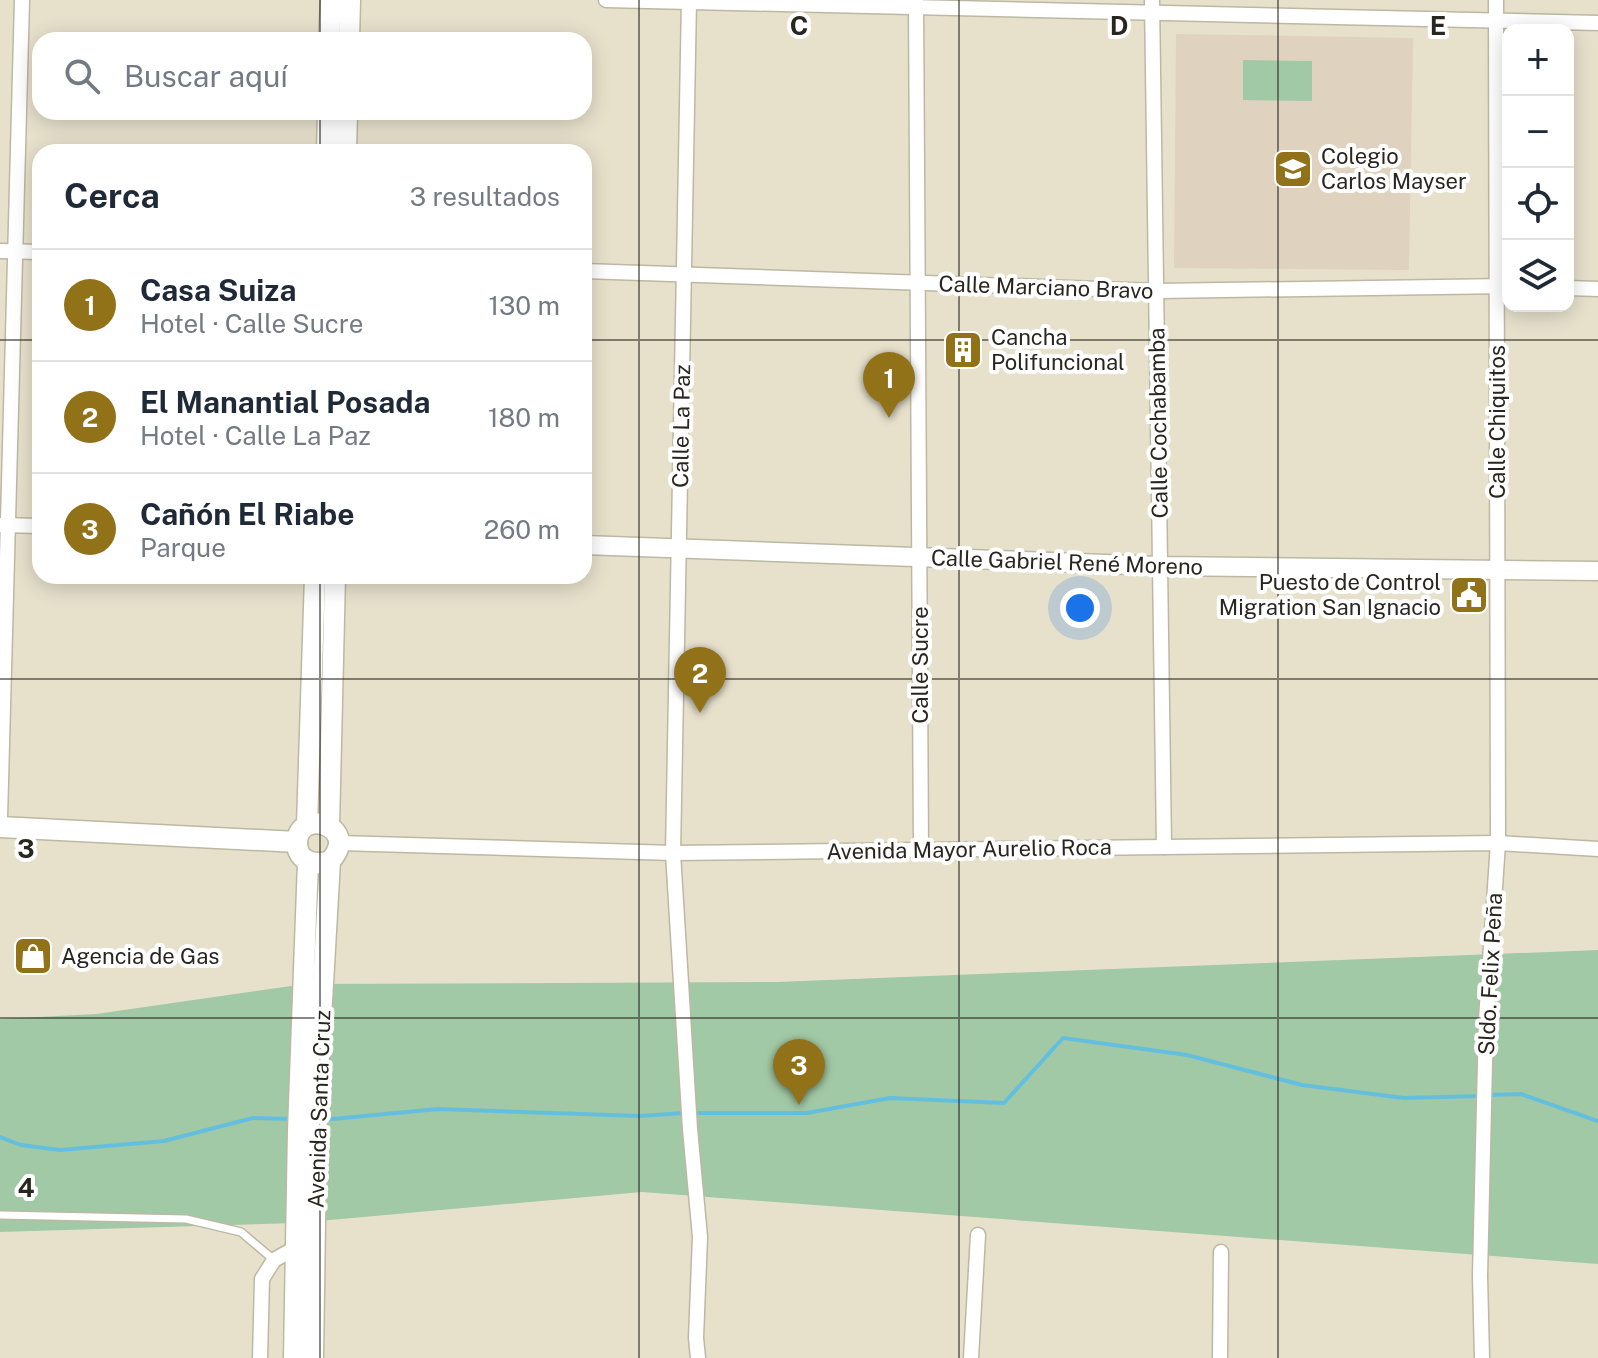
<!DOCTYPE html>
<html lang="es">
<head>
<meta charset="utf-8">
<style>
	:root { --surface:#fff; --page:#f2f2f3; --text:#1f2937; --muted:#747a83; --line:#e0e1e3; --accent:#927219 }
	body { margin:0; font-family:"Public Sans",sans-serif; background:var(--page); color:var(--text) }
	.controls { position:absolute; right:24px; top:24px; display:grid; overflow:hidden; border-radius:16px; box-shadow:0 4px 20px #0003 }
	.controls button { width:72px; height:72px; display:grid; place-items:center; padding:0; border:0; border-bottom:2px solid var(--line); background:var(--surface); color:var(--text); font:40px sans-serif }
	.you { position:absolute; left:1080px; top:608px; width:28px; height:28px; margin:-20px; border:6px solid #fff; border-radius:50%; background:#1a73e8; box-shadow:0 0 0 12px #1a73e833 }
	.badge { display:grid; place-items:center; width:52px; height:52px; border-radius:50%; background:var(--accent); color:#fff; font-size:26px; font-weight:700 }
	.pin { position:absolute; translate:-50% -66px; filter:drop-shadow(0 2px 4px #0008) }
	.pin::after { content:''; position:absolute; top:42px; width:28px; height:24px; background:inherit; clip-path:polygon(0 0,100% 0,50% 100%) }
	.list { margin:0; padding:0; list-style:none }
	h2 { display:flex; justify-content:space-between; align-items:center; height:104px; margin:0; padding:0 32px; font-size:34px }
	h2 small { font-size:26px; font-weight:400; color:var(--muted) }
	.list li { display:grid; grid-template-columns:52px 1fr auto; gap:24px; align-items:center; box-sizing:border-box; height:112px; padding:0 32px; border-top:2px solid var(--line) }
	.list b { display:block; font-size:30px; white-space:nowrap }
	.list p { margin:0; font-size:26px; white-space:nowrap; color:var(--muted) }
	.list em { font-size:26px; font-style:normal; color:var(--muted) }
	.icon { flex:none; width:44px; height:44px; fill:none; stroke:currentColor; stroke-width:2; stroke-linecap:round; stroke-linejoin:round }
	.map { position:relative; flex:none; width:1598px; height:1358px; overflow:hidden }
	.search { position:absolute; background:var(--surface); box-shadow:0 4px 20px #0003; left:32px; top:32px; width:560px; height:88px; display:flex; align-items:center; gap:20px; box-sizing:border-box; padding:0 28px; border-radius:24px; color:var(--muted); font-size:30px }
	.panel { position:absolute; background:var(--surface); box-shadow:0 4px 20px #0003; left:32px; top:144px; width:560px; height:440px; border-radius:24px }
	.map>svg:first-child { display:block }
	.education { fill:#dfd2bf }
	.green { fill:#a2c9a5 }
	.lines { fill:none; stroke-linecap:round; stroke-linejoin:round }
	.stream { stroke:#64bfdf; stroke-width:4 }
	.service-casing { stroke:#bdb8a3; stroke-width:10 }
	.minor-casing { stroke:#bdb8a3; stroke-width:17 }
	.tertiary-casing { stroke:#bdb8a3; stroke-width:21 }
	.secondary-casing { stroke:#bdb8a3; stroke-width:23 }
	.service { stroke:#fff; stroke-width:7 }
	.minor { stroke:#fff; stroke-width:14 }
	.tertiary { stroke:#fff; stroke-width:18 }
	.secondary { stroke:#fff; stroke-width:20 }
	.grid { fill:none; stroke:#28261e; stroke-width:2; stroke-opacity:0.55 }
	.labels { text-anchor:middle; dominant-baseline:central; stroke-width:8; stroke-linejoin:round; paint-order:stroke }
	.poi-label { font-size:22px; fill:#28261e; stroke:#fff; text-anchor:start }
	.street-label { font-size:22px; fill:#28261e; stroke:#fff }
	.grid-label { font-size:26px; text-anchor:middle; font-weight:bold; fill:#28261e; stroke:#fff; stroke-width:8; stroke-linejoin:round; paint-order:stroke }
</style>
</head>
<body>
<div class="map">
<svg width="1598" height="1358" viewBox="0 0 1598 1358">
	<rect width="100%" height="100%" fill="#e7e1cc"/>
	<polygon class="education" points="1176,34 1413,38 1409,270 1174,268"/>
	<g class="green">
		<polygon points="1243,60 1312,61 1312,101 1243,100"/>
		<polygon points="1598,950 1598,1264 642,1192 297,1223 0,1232 0,1019 96,1014 305,984 777,982"/>
	</g>
	<g class="lines">
		<g class="stream">
			<polyline points="1489,1095 1521,1094 1598,1121"/>
			<polyline points="693,1113 807,1113 890,1098 1004,1103 1063,1038 1187,1055 1302,1085 1404,1098 1480,1096"/>
			<polyline points="322,1120 438,1109 640,1116 684,1113"/>
			<polyline points="0,1137 21,1145 60,1150 164,1141 253,1118 293,1119"/>
		</g>
		<defs>
			<polyline id="service" points="0,1215 186,1219 241,1232 274,1260"/>
			<g id="minor">
				<polyline points="606,0 1598,23"/>
				<polyline points="689,0 673,853 690,1129 700,1237 696,1338 698,1358"/>
				<polyline points="916,0 921,850"/>
				<polyline points="1152,0 1164,847"/>
				<polyline points="0,251 40,252"/>
				<polyline points="584,271 1156,291 1508,286"/>
				<polyline points="1568,288 1598,289"/>
				<polyline points="0,525 40,526"/>
				<path d="M0,818C9,546 13,273 22,0"/>
				<polyline points="339,843 673,853 1498,843 1598,849"/>
				<polyline points="260,1358 262,1279 274,1260 297,1247"/>
				<polyline points="971,1358 978,1235"/>
				<polyline points="1220,1358 1221,1252"/>
				<polyline points="1482,1358 1480,1276 1486,1020 1498,843 1496,0"/>
			</g>
			<polyline id="tertiary" points="584,545 1160,566 1598,571"/>
			<g id="secondary">
				<polyline points="329,40 331,0"/>
				<polyline points="349,40 350,0"/>
				<polyline points="327,152 328,112"/>
				<polyline points="346,152 347,112"/>
				<polyline points="307,825 315,576"/>
				<polyline points="329,826 335,576"/>
				<polyline points="0,827 297,842"/>
				<polyline points="294,1358 298,1131 308,862"/>
				<path d="M313,1358L317,1089L330,861C362,827 298,806 297,843C297,862 316,866 330,861"/>
			</g>
		</defs>
		<use href="#service" class="service-casing"/>
		<use href="#minor" class="minor-casing"/>
		<use href="#tertiary" class="tertiary-casing"/>
		<use href="#secondary" class="secondary-casing"/>
		<use href="#service" class="service"/>
		<use href="#minor" class="minor"/>
		<use href="#tertiary" class="tertiary"/>
		<use href="#secondary" class="secondary"/>
	</g>
	<path class="grid" d="M320,0V40M639,0V1358M959,0V1358M1278,0V1358M320,112V152M0,340H40M584,340H1598M320,576V1358M0,679H1598M0,1018H1598"/>
	<defs>
		<symbol id="school-square" viewBox="-11 -11 22 22"><rect x="-9" y="-9" width="18" height="18" rx="4" fill="#927219" stroke="#fff"/><path d="M0-5L7-2L0 1L-7-2ZM-4 1L0 2.5L4 1V4Q0 6-4 4Z" fill="#fff"/></symbol>
		<symbol id="building-square" viewBox="-11 -11 22 22"><rect x="-9" y="-9" width="18" height="18" rx="4" fill="#927219" stroke="#fff"/><path d="M-4-6H4V6H1V3H-1V6H-4ZM-2.5-4.3h1.7v1.8h-1.7ZM.8-4.3h1.7v1.8H.8ZM-2.5-1h1.7V.8h-1.7ZM.8-1h1.7V.8H.8Z" fill="#fff"/></symbol>
		<symbol id="civic-square" viewBox="-11 -11 22 22"><rect x="-9" y="-9" width="18" height="18" rx="4" fill="#927219" stroke="#fff"/><path d="M-.6-6.5H3V-4.5H.6V-3L4-1V1h2V6H-6V1h2V-1L-.6-3ZM-1.2 2.5V6h2.4V2.5Z" fill="#fff"/></symbol>
		<symbol id="shop-square" viewBox="-11 -11 22 22"><rect x="-9" y="-9" width="18" height="18" rx="4" fill="#927219" stroke="#fff"/><path d="M-5-2.5h2.3a2.7 3.5 0 0 1 5.4 0H5L5.5 6h-11ZM-1.5-2.5h3a1.5 2.3 0 0 0-3 0Z" fill="#fff"/></symbol>
	</defs>
	<g fill-rule="evenodd">
		<use href="#school-square" x="1271" y="147" width="44" height="44"/>
		<use href="#building-square" x="941" y="328" width="44" height="44"/>
		<use href="#civic-square" x="1447" y="573" width="44" height="44"/>
		<use href="#shop-square" x="11" y="934" width="44" height="44"/>
	</g>
	<g class="labels">
		<g class="poi-label">
			<text x="1321" y="156">Colegio<tspan x="1321" dy="25">Carlos Mayser</tspan></text>
			<text x="991" y="337">Cancha<tspan x="991" dy="25">Polifuncional</tspan></text>
			<text x="1441" y="582" text-anchor="end">Puesto de Control<tspan x="1441" dy="25">Migration San Ignacio</tspan></text>
			<text x="61" y="956">Agencia de Gas</text>
		</g>
		<g class="street-label">
			<text transform="translate(1046 287) rotate(2)">Calle Marciano Bravo</text>
			<text transform="translate(1497 422) rotate(-90)">Calle Chiquitos</text>
			<text transform="translate(1158 423) rotate(-91)">Calle Cochabamba</text>
			<text transform="translate(681 426) rotate(-89)">Calle La Paz</text>
			<text transform="translate(1067 562) rotate(2)">Calle Gabriel René Moreno</text>
			<text transform="translate(920 665) rotate(-90)">Calle Sucre</text>
			<text transform="translate(969 849) rotate(-1)">Avenida Mayor Aurelio Roca</text>
			<text transform="translate(1490 974) rotate(-87)">Sldo. Felix Peña</text>
			<text transform="translate(319 1109) rotate(-88)">Avenida Santa Cruz</text>
		</g>
	</g>
	<g class="grid-label">
		<text x="799" y="35">C</text>
		<text x="1119" y="35">D</text>
		<text x="1438" y="35">E</text>
		<text x="26" y="858">3</text>
		<text x="26" y="1197">4</text>
	</g>
</svg>
<div class="controls">
<button>+</button>
<button>−</button>
<button><svg class="icon" aria-label="locate" viewBox="0 0 24 24"><circle cx="12" cy="12" r="6"/><path d="M12 2v4M12 18v4M2 12h4M18 12h4"/></svg></button>
<button><svg class="icon" aria-label="layers" viewBox="0 0 24 24"><path d="M12 4l9 5-9 5-9-5zM3 14l9 5 9-5"/></svg></button>
</div>
<div class="you"></div>
<div class="pin badge" style="left:889px;top:418px">1</div>
<div class="pin badge" style="left:700px;top:713px">2</div>
<div class="pin badge" style="left:799px;top:1105px">3</div>
<div class="search"><svg class="icon" aria-label="search" viewBox="0 0 24 24"><circle cx="10" cy="10" r="6"/><path d="M15 15l6 6"/></svg>Buscar aquí</div>
<section class="panel">
<h2>Cerca<small>3 resultados</small></h2>
<ul class="list">
<li><span class="badge">1</span><div><b>Casa Suiza</b><p>Hotel · Calle Sucre</p></div><em>130 m</em></li>
<li><span class="badge">2</span><div><b>El Manantial Posada</b><p>Hotel · Calle La Paz</p></div><em>180 m</em></li>
<li><span class="badge">3</span><div><b>Cañón El Riabe</b><p>Parque</p></div><em>260 m</em></li>
</ul>
</section>
</div>
</body>
</html>
